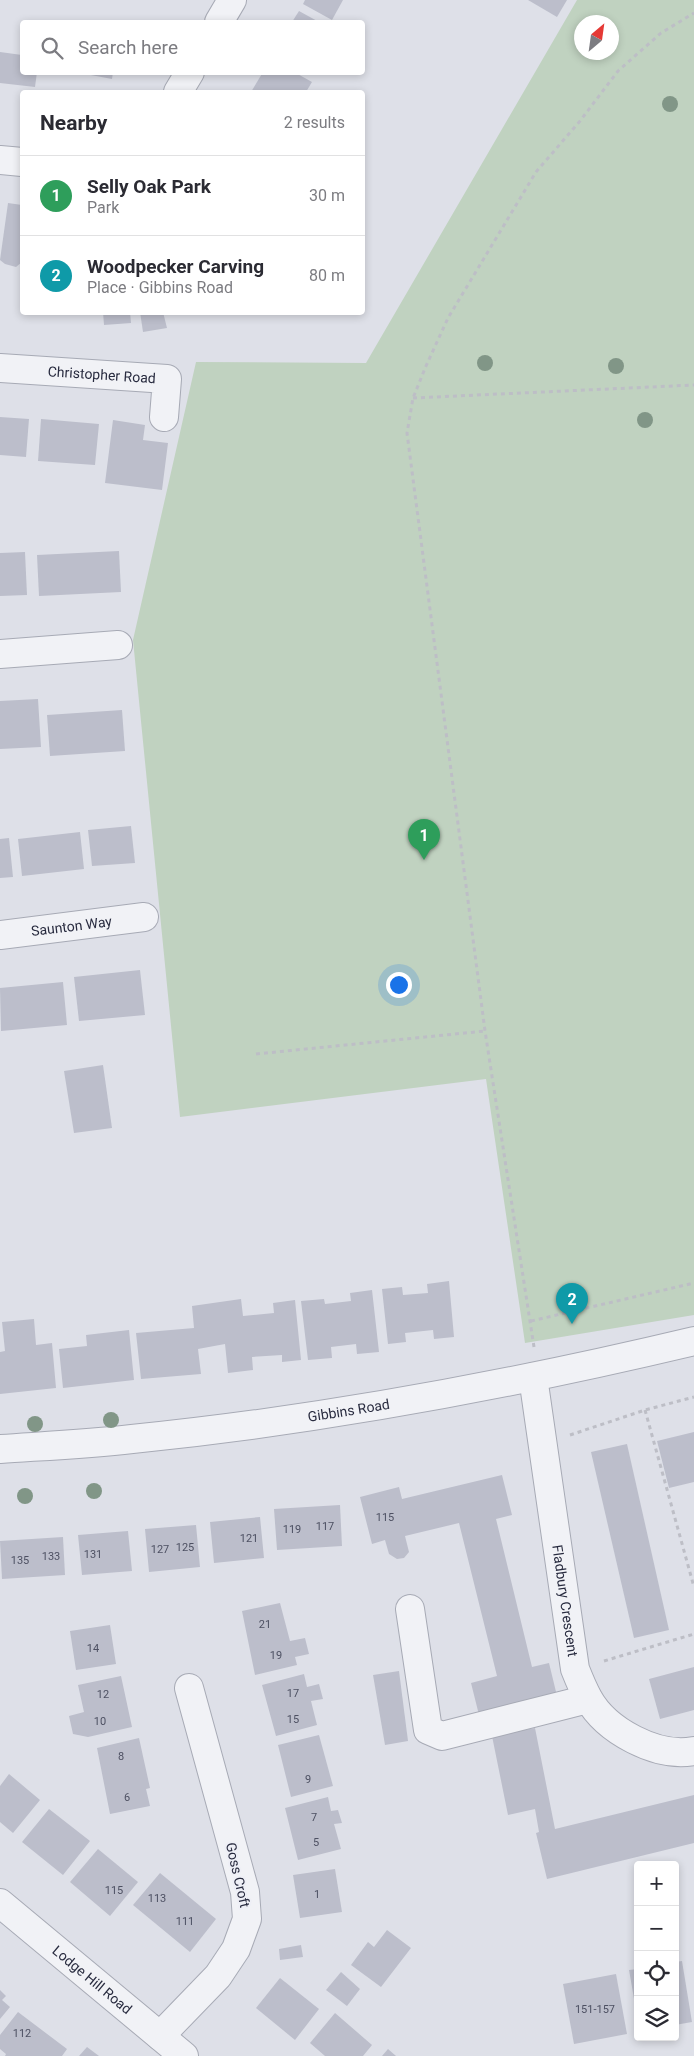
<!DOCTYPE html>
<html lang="en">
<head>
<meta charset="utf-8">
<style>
	:root { --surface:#fff; --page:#f2f2f3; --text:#2b2b33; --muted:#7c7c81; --line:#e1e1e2; --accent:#cd4f43 }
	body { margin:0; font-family:Roboto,sans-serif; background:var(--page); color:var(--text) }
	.controls { position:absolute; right:15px; bottom:15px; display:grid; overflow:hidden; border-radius:5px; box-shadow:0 2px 8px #0003 }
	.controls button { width:45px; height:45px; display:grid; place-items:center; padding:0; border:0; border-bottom:1px solid var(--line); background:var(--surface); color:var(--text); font:25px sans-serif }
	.compass { position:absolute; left:574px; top:15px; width:45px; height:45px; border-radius:50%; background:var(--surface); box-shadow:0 2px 8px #0003; rotate:29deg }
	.you { position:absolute; left:398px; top:984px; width:18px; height:18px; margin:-12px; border:4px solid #fff; border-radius:50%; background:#1a73e8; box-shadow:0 0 0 8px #1a73e833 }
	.badge { display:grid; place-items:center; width:32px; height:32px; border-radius:50%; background:var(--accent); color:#fff; font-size:16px; font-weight:700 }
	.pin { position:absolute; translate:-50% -41px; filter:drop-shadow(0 1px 2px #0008) }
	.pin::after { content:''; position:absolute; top:26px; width:18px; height:15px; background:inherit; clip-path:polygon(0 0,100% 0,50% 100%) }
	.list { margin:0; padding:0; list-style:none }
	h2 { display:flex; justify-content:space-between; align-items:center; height:65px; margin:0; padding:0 20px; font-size:21px }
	h2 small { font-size:16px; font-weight:400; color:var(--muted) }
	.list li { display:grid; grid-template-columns:32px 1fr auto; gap:15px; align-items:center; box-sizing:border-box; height:80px; padding:0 20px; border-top:1px solid var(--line) }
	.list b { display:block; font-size:19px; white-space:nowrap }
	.list p { margin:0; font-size:16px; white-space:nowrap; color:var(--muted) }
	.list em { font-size:16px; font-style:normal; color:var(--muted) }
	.icon { flex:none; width:28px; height:28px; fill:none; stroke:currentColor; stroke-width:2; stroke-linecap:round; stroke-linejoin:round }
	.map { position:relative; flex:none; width:694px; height:2056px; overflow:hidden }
	.search { position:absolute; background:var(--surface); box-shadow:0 2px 8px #0003; left:20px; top:20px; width:345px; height:55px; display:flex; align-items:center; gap:12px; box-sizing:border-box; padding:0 18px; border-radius:5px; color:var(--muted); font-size:19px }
	.panel { position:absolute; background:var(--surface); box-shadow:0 2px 8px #0003; left:20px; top:90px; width:345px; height:225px; border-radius:5px }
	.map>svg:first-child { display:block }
	.green { fill:#c0d2c0; fill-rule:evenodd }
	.building { fill:#bcbecb }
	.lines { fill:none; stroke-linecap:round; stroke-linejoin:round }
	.minor-casing { stroke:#a7aab5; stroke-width:30 }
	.path { stroke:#bdbec6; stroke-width:3; stroke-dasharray:4 4; stroke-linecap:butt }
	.minor { stroke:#f1f2f6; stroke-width:28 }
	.tree { fill:#819687 }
	.labels { text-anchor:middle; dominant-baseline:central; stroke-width:4; stroke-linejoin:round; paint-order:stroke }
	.number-label { font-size:11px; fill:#4d5062 }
	.street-label { font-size:14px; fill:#282b3f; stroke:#eeeff6 }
</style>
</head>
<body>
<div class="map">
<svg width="694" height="2056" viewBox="0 0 694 2056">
	<rect width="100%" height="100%" fill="#dee0e8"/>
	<path class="green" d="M577,0H694V1315L525,1343L486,1079L180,1117L133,640L196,362L366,363ZM582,22H612V52H582Z"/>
	<g class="building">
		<polygon points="305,0 343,0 332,20 303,4"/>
		<polygon points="528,0 567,0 557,17"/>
		<polygon points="299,11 319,22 292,22"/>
		<polygon points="0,52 22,55 22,72 37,72 35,87 0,83"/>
		<polygon points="75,72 113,72 112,79"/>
		<polygon points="263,72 294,72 312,82 306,92 251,92"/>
		<polygon points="8,203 22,205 22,262 16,267 5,264 0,260"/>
		<polygon points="103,312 130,312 131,323 104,325"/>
		<polygon points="140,312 163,312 167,328 143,332"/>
		<polygon points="0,417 29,419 26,457 0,455"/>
		<polygon points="41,419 99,424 95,465 38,461"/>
		<polygon points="113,420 145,425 143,440 168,443 162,490 105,483"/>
		<polygon points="119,551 121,592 39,596 37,555"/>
		<polygon points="25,552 27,595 0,596 0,553"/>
		<polygon points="38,699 41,747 0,749 0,701"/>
		<polygon points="122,710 125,751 50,756 47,715"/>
		<polygon points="131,826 135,863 92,866 88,830"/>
		<polygon points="80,832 84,869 22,876 18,839"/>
		<polygon points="9,838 13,877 0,878 0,839"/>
		<polygon points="140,970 145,1015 79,1021 74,977"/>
		<polygon points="63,982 67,1025 1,1031 0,988"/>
		<polygon points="103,1065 112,1128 74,1133 64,1071"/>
		<polygon points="449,1281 454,1337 434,1339 433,1330 405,1333 406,1342 388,1344 382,1289 402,1287 403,1295 428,1293 427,1284"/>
		<polygon points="372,1290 379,1352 357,1354 356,1344 331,1347 332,1358 308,1360 301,1301 324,1299 325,1304 351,1301 350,1293"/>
		<polygon points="241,1299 243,1316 274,1313 273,1303 295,1300 301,1360 282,1362 282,1355 252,1357 253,1370 228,1373 225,1344 198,1349 201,1374 141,1379 136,1333 194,1328 192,1306"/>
		<polygon points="34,1319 36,1345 52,1343 56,1388 0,1394 0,1352 5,1351 2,1322"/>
		<polygon points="129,1330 134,1380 63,1388 59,1349 87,1346 86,1335"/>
		<polygon points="694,1432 694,1482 669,1488 657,1441"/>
		<polygon points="627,1444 669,1630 634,1638 591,1452"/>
		<polygon points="502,1475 512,1515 496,1519 532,1667 549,1663 558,1700 480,1719 471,1683 497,1676 459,1523 405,1536 409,1552 404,1558 397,1559 389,1554 385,1540 372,1544 360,1497 399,1487 402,1499"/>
		<polygon points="340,1505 342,1546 277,1550 274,1509"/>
		<polygon points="260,1517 264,1558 214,1563 210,1522"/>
		<polygon points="196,1525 200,1567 149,1572 145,1529"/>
		<polygon points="128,1531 132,1571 82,1575 78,1535"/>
		<polygon points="63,1537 65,1575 2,1579 0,1541"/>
		<polygon points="280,1603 290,1641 305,1638 309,1654 295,1657 297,1665 255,1675 242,1611"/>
		<polygon points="110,1625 116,1664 76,1670 70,1631"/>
		<polygon points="694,1667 694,1710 660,1719 649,1679"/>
		<polygon points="399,1671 408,1741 385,1745 373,1675"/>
		<polygon points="304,1674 307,1687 319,1684 323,1699 311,1701 317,1725 276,1736 262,1685"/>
		<polygon points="121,1676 132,1727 88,1737 73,1734 69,1716 84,1712 78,1685"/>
		<polygon points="535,1728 555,1829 694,1795 694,1843 547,1879 536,1833 539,1832 535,1809 508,1815 492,1736"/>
		<polygon points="319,1735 333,1786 291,1797 278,1745"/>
		<polygon points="139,1738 150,1788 146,1789 150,1806 110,1814 97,1748"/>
		<polygon points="9,1774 40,1800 13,1833 0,1822 0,1786"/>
		<polygon points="328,1797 331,1811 338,1810 342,1823 334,1824 341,1849 298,1860 285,1808"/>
		<polygon points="49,1809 90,1841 63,1875 22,1842"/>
		<polygon points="98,1849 138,1882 110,1916 70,1882"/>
		<polygon points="335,1869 342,1912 300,1918 293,1875"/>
		<polygon points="160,1873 216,1919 190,1952 133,1905"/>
		<polygon points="387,1930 411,1948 381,1987 351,1965 368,1942 374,1947"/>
		<polygon points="301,1945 303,1957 280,1960 279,1949"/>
		<polygon points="682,1961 692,2022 675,2025 675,1962"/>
		<polygon points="638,1969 638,2016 637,2016 629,1970"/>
		<polygon points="341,1972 360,1989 347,2006 326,1990"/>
		<polygon points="616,1974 627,2034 574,2044 563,1984"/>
		<polygon points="280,1978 319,2009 295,2040 256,2008"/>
		<polygon points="0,1990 6,1996 2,2000 10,2007 0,2019"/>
		<polygon points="18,2012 67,2049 62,2056 5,2056 6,2054 0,2049 0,2035"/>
		<polygon points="335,2013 372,2045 363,2056 325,2056 310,2043"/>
		<polygon points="87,2047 99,2056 79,2056"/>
		<polygon points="388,2049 396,2056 382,2056"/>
	</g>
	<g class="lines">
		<defs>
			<g id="minor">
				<polyline points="219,22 232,0"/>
				<polyline points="178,92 190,72"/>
				<polyline points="0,160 22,162"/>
				<path id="s1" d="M0,368L167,379L164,417"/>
				<polyline points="0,654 118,645"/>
				<path id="s2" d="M0,935L144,917"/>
				<path id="s3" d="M533,1377L575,1669C579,1679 583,1689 588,1698C606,1731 657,1758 694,1751"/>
				<path id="s4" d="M0,1449C44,1446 88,1444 132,1439C321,1420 509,1385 694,1341"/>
				<polyline points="410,1609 428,1730 442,1736 588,1699"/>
				<path id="s5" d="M0,1903L184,2056"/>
				<polyline points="160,2036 218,1976 236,1949 247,1919 245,1892 189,1688"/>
			</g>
		</defs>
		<use href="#minor" class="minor-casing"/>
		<g class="path">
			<polyline points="413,398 694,385"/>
			<polyline points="256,1054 485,1031"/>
			<polyline points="531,1321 694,1283"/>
			<polyline points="534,1347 485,1031 407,433 413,398 426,366 448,318 536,172 580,121 618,71 661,33 694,13"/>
			<polyline points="645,1410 694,1587"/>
			<polyline points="570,1435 645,1410 694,1397"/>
			<polyline points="604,1661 694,1634"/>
		</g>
		<use href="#minor" class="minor"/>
	</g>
	<g class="tree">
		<circle cx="670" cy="104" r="8"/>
		<circle cx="485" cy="363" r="8"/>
		<circle cx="616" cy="366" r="8"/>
		<circle cx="645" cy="420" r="8"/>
		<circle cx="111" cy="1420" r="8"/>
		<circle cx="35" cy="1424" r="8"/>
		<circle cx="94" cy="1491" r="8"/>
		<circle cx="25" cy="1496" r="8"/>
	</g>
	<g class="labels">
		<g class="number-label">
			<text x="385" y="1517">115</text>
			<text x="325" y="1526">117</text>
			<text x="292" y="1529">119</text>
			<text x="249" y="1538">121</text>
			<text x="185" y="1547">125</text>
			<text x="160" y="1549">127</text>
			<text x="93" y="1554">131</text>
			<text x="51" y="1556">133</text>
			<text x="20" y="1560">135</text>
			<text x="265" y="1624">21</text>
			<text x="93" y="1648">14</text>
			<text x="276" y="1655">19</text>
			<text x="293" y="1693">17</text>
			<text x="103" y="1694">12</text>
			<text x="293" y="1719">15</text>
			<text x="100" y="1721">10</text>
			<text x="121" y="1756">8</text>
			<text x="308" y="1779">9</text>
			<text x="127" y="1797">6</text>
			<text x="314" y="1817">7</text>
			<text x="316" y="1842">5</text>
			<text x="114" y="1890">115</text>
			<text x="317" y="1894">1</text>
			<text x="157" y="1898">113</text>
			<text x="185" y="1921">111</text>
			<text x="595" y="2009">151-157</text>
			<text x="22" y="2033">112</text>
		</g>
		<g class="street-label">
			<text stroke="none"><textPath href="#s1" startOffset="102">Christopher Road</textPath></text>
			<text stroke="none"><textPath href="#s2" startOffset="72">Saunton Way</textPath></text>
			<text stroke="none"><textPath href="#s4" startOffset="351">Gibbins Road</textPath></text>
			<text stroke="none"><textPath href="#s3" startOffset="226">Fladbury Crescent</textPath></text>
			<text transform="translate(238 1875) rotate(77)">Goss Croft</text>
			<text stroke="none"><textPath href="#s5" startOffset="120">Lodge Hill Road</textPath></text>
		</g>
	</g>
</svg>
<div class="controls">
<button>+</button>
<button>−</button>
<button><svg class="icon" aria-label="locate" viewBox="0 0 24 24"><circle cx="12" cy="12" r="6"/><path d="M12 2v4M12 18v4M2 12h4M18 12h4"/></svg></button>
<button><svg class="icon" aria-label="layers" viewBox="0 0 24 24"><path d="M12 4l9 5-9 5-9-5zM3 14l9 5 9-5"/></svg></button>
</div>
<svg class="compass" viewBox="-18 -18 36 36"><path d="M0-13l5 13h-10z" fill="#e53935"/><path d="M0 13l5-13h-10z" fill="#7c7c81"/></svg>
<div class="you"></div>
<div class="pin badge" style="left:424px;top:860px;background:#2e9e5b">1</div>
<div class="pin badge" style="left:572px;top:1324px;background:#0f9aa8">2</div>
<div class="search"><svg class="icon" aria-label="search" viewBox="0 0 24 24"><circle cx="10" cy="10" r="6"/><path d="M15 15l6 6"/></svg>Search here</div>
<section class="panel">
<h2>Nearby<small>2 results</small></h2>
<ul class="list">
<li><span class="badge" style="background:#2e9e5b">1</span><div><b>Selly Oak Park</b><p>Park</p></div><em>30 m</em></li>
<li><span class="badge" style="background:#0f9aa8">2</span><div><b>Woodpecker Carving</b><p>Place · Gibbins Road</p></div><em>80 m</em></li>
</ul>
</section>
</div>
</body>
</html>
